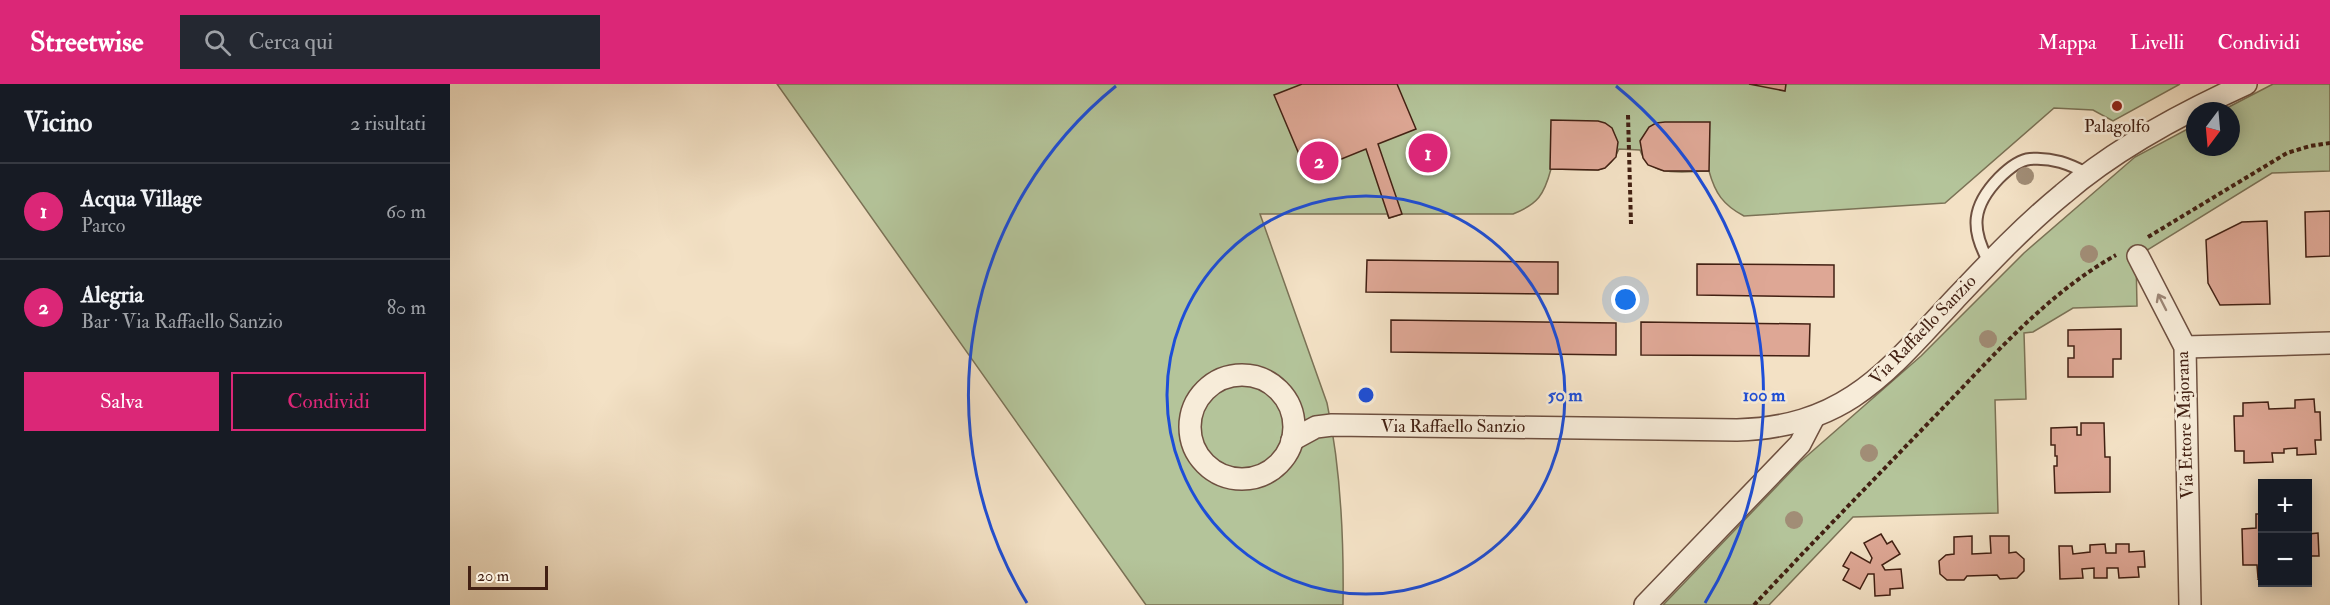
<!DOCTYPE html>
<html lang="it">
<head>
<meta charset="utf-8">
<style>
	:root { --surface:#171b24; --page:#242831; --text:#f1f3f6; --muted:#9ea1a6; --line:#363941; --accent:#db2777 }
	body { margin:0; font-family:"IM FELL Double Pica",serif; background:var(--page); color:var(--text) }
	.controls { position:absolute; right:18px; bottom:18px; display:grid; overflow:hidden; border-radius:0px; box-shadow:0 3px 15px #0003 }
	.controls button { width:54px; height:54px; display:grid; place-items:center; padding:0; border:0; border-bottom:2px solid var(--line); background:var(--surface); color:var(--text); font:30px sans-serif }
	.compass { position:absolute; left:1736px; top:18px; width:54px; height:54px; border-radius:50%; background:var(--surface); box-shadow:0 3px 15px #0003; rotate:196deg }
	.scale { position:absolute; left:18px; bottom:15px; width:80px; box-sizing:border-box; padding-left:6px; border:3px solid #422013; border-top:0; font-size:16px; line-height:21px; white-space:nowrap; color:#422013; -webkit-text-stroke:4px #f7ecd9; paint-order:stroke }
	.you { position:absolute; left:1176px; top:216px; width:21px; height:21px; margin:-15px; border:4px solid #fff; border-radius:50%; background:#1a73e8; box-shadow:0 0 0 9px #1a73e833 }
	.badge { display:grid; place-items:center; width:39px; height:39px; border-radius:50%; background:var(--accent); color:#fff; font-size:20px; font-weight:700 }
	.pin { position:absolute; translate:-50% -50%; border:3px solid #fff; box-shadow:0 2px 6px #0006 }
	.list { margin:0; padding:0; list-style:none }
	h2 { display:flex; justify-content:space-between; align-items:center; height:78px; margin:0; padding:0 24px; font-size:26px }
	h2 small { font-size:20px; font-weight:400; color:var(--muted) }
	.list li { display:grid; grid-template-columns:39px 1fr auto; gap:18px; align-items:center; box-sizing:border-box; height:96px; padding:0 24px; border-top:2px solid var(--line) }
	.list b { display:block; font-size:22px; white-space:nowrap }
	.list p { margin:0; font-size:20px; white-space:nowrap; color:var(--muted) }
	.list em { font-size:20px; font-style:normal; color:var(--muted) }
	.actions { display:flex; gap:12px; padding:18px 24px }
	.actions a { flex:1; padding:14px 0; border:2px solid var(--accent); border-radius:0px; text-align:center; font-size:21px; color:var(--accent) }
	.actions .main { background:var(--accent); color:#fff }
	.icon { flex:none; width:33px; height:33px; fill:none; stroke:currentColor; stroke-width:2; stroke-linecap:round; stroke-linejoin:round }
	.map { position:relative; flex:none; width:1880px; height:521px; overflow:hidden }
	header { display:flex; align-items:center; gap:36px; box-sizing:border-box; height:84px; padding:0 30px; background:var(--accent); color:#fff }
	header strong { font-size:28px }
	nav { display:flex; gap:33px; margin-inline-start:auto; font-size:21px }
	.search { width:420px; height:54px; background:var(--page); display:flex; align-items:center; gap:15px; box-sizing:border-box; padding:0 21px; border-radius:0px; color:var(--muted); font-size:22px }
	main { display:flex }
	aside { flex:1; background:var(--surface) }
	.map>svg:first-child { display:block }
	.green { fill:#b4c49a; stroke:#7b7256; stroke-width:1.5 }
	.building { fill:#dea795; stroke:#422013; stroke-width:1.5 }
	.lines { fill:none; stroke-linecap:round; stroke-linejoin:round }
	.lane-casing { stroke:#6e5040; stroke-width:14 }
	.street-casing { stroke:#6e5040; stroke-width:24 }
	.path { stroke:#422013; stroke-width:4; stroke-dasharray:4.5 3; stroke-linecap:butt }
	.lane { stroke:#f7ecd9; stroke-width:10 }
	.street { stroke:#f7ecd9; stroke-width:21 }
	.tree { fill:#a18d76 }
	.oneway { stroke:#9c8676 }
	.ring { fill:none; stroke:#1d4ed8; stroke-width:3 }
	.poi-dot { fill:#8f2418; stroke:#f7ecd9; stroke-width:2 }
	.labels { text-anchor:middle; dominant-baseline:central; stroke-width:5; stroke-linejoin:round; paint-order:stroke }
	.poi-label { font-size:18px; fill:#422013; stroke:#f7ecd9 }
	.street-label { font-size:18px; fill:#422013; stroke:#f7ecd9 }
	.centre { fill:#1d4ed8; stroke:#f7ecd9; stroke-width:3 }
	.ring-label { font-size:18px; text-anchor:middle; font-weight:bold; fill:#1d4ed8; stroke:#f7ecd9; stroke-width:5; stroke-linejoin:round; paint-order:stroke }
</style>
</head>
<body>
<header>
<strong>Streetwise</strong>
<div class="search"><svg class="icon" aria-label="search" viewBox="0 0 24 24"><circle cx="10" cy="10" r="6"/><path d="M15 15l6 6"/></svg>Cerca qui</div>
<nav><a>Mappa</a><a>Livelli</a><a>Condividi</a></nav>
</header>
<main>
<aside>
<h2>Vicino<small>2 risultati</small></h2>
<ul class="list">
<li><span class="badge">1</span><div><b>Acqua Village</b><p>Parco</p></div><em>60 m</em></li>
<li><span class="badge">2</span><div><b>Alegria</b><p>Bar · Via Raffaello Sanzio</p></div><em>80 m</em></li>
</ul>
<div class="actions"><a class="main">Salva</a><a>Condividi</a></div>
</aside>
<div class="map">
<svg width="1880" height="521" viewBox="0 0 1880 521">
	<rect width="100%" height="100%" fill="#f3e1c5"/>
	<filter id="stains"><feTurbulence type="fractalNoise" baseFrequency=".00333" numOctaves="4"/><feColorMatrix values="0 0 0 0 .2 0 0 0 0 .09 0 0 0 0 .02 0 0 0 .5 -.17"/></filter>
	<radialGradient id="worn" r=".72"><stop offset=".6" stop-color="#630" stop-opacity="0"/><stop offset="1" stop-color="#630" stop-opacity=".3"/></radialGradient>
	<g class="green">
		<path d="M327,0H1730L1663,37L1643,26L1604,24L1495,119L1294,132C1273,121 1265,109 1259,87C1234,87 1200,95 1190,66L1169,65C1164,76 1159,83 1148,86L1101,85C1094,111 1088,120 1063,130H952L939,134L937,130H810L877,319C891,385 894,454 893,521H696Z"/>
		<polygon points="1823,0 1880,0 1880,87 1822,89 1686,173 1687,222 1623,224 1583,248 1574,249 1576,315 1545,316 1548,429 1403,433 1319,521 1213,521 1350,378 1471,272 1574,169 1685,73 1745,41 1745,63 1781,63 1781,27 1771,27"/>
	</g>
	<g class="building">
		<polygon points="852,0 947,0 966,45 928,60 952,130 939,134 916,65 857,89 824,11"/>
		<polygon points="1299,0 1336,0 1335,7"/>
		<polygon points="1101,36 1148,37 1155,39 1162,44 1168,58 1166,73 1155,84 1148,86 1100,85"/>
		<polygon points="1215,38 1260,38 1259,87 1214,87 1198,81 1193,74 1190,57 1199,43 1206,39"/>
		<polygon points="1880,127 1880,172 1856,173 1855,128"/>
		<polygon points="1817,137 1820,220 1770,221 1758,199 1756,156 1792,138"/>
		<polygon points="917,176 1108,178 1108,210 916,208"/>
		<polygon points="1247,180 1384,181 1384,213 1247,211"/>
		<polygon points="941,236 1166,239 1166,271 941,268"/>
		<polygon points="1191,238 1360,240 1359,272 1191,271"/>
		<polygon points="1671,245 1671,275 1663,275 1663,293 1618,293 1618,274 1624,274 1624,262 1618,262 1618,246"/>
		<polygon points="1864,315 1865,328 1870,328 1871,356 1865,356 1866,370 1847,371 1847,364 1834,365 1834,369 1822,369 1823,378 1794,379 1794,367 1785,367 1784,332 1793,332 1793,319 1818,318 1819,325 1845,324 1845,316"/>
		<polygon points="1631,339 1654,339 1655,373 1660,373 1660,408 1605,409 1604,382 1607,382 1607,372 1605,372 1605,361 1601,361 1601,344 1627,343 1627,351 1631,351"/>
		<polygon points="1806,430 1812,430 1812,495 1808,495 1809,493 1808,492 1808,494 1807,481 1793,481 1792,445 1806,444"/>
		<polygon points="1868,449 1869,472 1858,472 1858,450"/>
		<polygon points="1431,450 1437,460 1442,457 1450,470 1432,481 1435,486 1451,485 1453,504 1440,505 1440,511 1425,512 1424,490 1418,490 1410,505 1393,496 1399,485 1393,482 1401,468 1420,479 1422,474 1414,459"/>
		<polygon points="1522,452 1522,470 1541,469 1540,452 1559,452 1559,469 1566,468 1574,475 1574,487 1567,494 1550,495 1547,491 1517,492 1514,496 1497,496 1490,490 1489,477 1496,471 1504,470 1504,453"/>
		<polygon points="1655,460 1656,469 1666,469 1666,460 1679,460 1679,468 1694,467 1695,483 1688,483 1689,493 1669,494 1668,484 1657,484 1657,494 1644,494 1644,484 1632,485 1633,494 1610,495 1609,462 1622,462 1623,470 1640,468 1640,461"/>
	</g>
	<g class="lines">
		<defs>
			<path id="lane" d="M1539,178C1520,145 1522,122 1549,94C1557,86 1568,76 1580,75C1602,73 1620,80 1638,90"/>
			<g id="street">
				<polyline points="1688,172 1735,263 1740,521"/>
				<polyline points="1735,263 1880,259"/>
				<circle cx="792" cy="343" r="52"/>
				<path d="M842,356L866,343L882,341L1287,346C1396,343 1437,288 1505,215C1540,178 1574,142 1613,110C1666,64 1732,29 1796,0"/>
				<polyline points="1195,521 1350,360 1364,333"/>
			</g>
		</defs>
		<use href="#lane" class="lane-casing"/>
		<use href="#street" class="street-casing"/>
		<g class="path">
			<polyline points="1178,31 1181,140"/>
			<polyline points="1698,153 1837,69 1860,62 1880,59"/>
			<path d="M1304,521C1365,456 1427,392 1490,327C1543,272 1598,209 1666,171"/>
		</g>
		<use href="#lane" class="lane"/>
		<use href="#street" class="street"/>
	</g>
	<g class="tree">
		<circle cx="1575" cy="92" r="9"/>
		<circle cx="1639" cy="170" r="9"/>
		<circle cx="1538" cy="255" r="9"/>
		<circle cx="1419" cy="369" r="9"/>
		<circle cx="1344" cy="436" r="9"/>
	</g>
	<defs><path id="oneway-shaft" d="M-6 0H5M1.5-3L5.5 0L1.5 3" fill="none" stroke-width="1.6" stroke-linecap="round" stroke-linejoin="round" transform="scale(1.5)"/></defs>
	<use class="oneway" href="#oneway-shaft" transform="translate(1712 218) rotate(-117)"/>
	<g class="ring">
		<circle cx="916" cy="311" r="199"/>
		<path d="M577 519A398 398 0 0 1 666 2M1166 2A398 398 0 0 1 1255 519"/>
	</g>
	<circle class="poi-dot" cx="1667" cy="22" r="6"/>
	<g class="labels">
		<g class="poi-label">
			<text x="1667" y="42">Palagolfo</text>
		</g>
		<g class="street-label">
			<text transform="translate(1473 246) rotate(-46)">Via Raffaello Sanzio</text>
			<text transform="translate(1735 341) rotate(-92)">Via Ettore Majorana</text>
			<text x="1003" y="342">Via Raffaello Sanzio</text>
		</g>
	</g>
	<circle cx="916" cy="311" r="9" class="centre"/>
	<g class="ring-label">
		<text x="1115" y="317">50 m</text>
		<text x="1314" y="317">100 m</text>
	</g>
	<rect width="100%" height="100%" filter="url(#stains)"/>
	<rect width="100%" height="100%" fill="url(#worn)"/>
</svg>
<div class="controls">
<button>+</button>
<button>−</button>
</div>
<svg class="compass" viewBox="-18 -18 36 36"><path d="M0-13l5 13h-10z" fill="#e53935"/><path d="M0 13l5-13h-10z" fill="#9ea1a6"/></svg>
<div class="scale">20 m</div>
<div class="you"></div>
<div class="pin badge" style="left:978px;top:69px">1</div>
<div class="pin badge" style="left:869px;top:77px">2</div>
</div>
</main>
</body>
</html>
